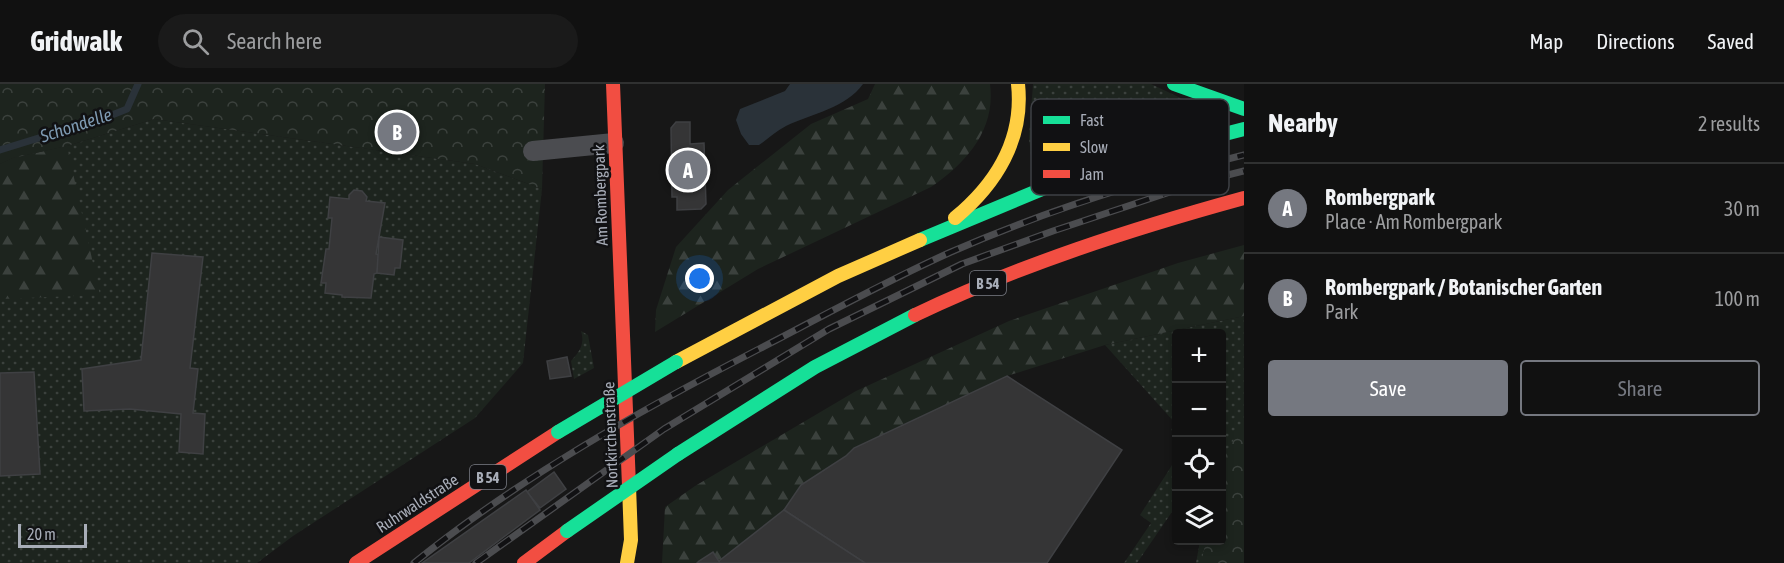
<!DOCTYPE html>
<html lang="en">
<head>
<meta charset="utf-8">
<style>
	:root { --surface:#111; --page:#1a1a1a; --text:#f1f3f6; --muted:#9c9d9f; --line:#303131; --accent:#757880 }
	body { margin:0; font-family:"Asap Condensed",sans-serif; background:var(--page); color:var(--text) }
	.controls { position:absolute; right:18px; bottom:18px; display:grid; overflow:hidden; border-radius:6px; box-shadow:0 3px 9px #0003 }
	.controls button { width:54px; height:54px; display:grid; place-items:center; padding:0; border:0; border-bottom:2px solid var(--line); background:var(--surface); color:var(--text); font:30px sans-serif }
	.scale { position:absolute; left:18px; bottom:15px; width:69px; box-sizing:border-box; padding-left:6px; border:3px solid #a8adb8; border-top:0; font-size:16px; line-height:21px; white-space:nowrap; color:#a8adb8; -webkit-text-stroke:4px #111113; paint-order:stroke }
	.you { position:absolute; left:700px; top:195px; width:21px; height:21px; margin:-15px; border:4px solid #fff; border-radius:50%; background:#1a73e8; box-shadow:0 0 0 9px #1a73e833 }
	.badge { display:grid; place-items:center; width:39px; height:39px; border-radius:50%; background:var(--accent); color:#fff; font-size:20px; font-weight:700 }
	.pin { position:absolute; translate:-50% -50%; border:3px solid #fff; box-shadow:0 2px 6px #0006 }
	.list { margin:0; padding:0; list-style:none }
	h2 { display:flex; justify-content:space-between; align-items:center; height:78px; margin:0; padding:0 24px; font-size:26px }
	h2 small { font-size:20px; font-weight:400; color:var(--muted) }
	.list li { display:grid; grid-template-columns:39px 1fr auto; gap:18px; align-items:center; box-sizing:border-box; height:90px; padding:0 24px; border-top:2px solid var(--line) }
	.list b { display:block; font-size:22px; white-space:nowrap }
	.list p { margin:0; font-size:20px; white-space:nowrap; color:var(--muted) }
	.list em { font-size:20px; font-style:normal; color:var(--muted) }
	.actions { display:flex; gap:12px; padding:18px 24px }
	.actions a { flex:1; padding:14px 0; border:2px solid var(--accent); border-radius:6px; text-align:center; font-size:21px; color:var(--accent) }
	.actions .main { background:var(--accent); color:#fff }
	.icon { flex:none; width:33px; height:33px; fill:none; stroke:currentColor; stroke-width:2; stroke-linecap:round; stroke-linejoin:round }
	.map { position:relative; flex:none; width:1244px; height:479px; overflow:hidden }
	header { display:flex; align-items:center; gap:36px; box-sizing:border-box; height:84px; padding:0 30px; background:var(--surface); border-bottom:2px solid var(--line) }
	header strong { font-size:28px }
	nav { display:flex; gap:33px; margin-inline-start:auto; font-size:21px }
	.search { width:420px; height:54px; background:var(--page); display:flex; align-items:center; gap:15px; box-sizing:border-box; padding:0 21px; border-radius:33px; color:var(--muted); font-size:22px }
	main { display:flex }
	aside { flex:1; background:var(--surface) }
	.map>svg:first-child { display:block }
	.grass { fill:url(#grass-dots) }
	.forest { fill:url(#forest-firs) }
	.park { fill:url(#park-crowns) }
	.water { fill:#2a3239 }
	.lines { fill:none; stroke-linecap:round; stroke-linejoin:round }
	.stream { stroke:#2a3239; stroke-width:7 }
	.building { fill:#353536; stroke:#3f4043; stroke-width:1.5 }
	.street { stroke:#4b4c50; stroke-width:20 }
	.fast { stroke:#16e098; stroke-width:14 }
	.slow { stroke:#ffcf43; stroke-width:14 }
	.jam { stroke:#f24e42; stroke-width:14 }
	.rail-casing { stroke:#4b4c4f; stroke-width:7 }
	.rail { stroke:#111113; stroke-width:4.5; stroke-dasharray:14; stroke-linecap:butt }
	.fast-bridge { stroke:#16e098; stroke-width:14 }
	.labels { text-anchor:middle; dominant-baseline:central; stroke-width:5; stroke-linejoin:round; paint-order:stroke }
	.shield { fill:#111113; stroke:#7b7e86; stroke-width:1.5 }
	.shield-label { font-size:15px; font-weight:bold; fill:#a8adb8 }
	.street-label { font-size:16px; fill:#a8adb8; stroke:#111113 }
	.water-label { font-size:18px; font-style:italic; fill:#7f9bb3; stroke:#111113 }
	.key { fill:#111113; stroke:#3e4045; stroke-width:1.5 }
	.key-label { font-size:16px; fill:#a8adb8 }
</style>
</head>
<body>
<header>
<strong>Gridwalk</strong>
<div class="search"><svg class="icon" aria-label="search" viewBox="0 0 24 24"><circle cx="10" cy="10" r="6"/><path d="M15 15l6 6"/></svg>Search here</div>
<nav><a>Map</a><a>Directions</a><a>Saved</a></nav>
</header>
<main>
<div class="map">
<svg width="1244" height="479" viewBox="0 0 1244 479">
	<defs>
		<pattern id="grass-dots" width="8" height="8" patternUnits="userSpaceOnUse" patternTransform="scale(1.5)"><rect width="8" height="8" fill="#1d241e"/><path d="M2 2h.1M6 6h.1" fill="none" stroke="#3b413d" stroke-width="1.8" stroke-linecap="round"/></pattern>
		<pattern id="forest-firs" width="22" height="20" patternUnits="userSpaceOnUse" patternTransform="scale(1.5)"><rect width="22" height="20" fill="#1d241e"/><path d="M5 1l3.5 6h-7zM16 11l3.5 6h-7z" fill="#3b413d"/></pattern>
		<pattern id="park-crowns" width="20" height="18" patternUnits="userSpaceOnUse" patternTransform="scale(1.5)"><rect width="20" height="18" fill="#1d241e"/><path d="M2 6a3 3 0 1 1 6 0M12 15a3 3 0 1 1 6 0" fill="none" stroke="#3b413d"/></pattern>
	</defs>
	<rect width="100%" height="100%" fill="#171717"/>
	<g class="grass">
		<polygon points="1033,0 1151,0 1206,26 1032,81 1029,54"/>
		<polygon points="154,35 475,80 542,105 523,279 475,334 293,452 257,479 0,479 0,80 13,74 67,62"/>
		<polygon points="1244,232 1244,479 1196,479 1200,457 1222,456 1222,249 1176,249 1176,350 1171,346 1175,339 1105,261"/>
		<path d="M581,247L588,251L594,284L574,295L571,277C580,267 585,260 581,247Z"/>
		<polygon points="1176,375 1176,422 1137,479 1124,479 1151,439 1140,431"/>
	</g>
	<g class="forest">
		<path d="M875,0H990C996,46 966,79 931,103L758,185L655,248L656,226L676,163L728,106L811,40L868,15Z"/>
		<polygon points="67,62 100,211 0,215 0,80 13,74"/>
		<polygon points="1244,161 1244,232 1105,261 1007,292 854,364 846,372 801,401 784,426 719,477 713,468 697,479 662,479 665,423 695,402 856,307 1009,237 1178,179"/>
	</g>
	<g class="park">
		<polygon points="0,0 545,0 542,105 475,80 154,35 67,62 13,74 0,80"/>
		<polygon points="1244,337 1244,479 1201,479 1206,457 1222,456 1222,384 1223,375"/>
	</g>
	<path class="water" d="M790,0H863C846,24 811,30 786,42C776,47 768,55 759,61H749L741,50L736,36L740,25L785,7Z"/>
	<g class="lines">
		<polyline class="stream" points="0,66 107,33 127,25 138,0"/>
	</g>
	<g class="building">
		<polygon points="676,38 690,38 690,60 704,59 706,120 701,125 677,126 677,113 672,113 671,44"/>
		<polygon points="354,106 362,107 367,113 366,117 385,119 376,170 379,171 377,189 374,190 371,214 342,213 342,211 325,209 326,199 321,199 326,165 329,165 332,134 328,134 330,113 349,115 349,111"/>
		<polygon points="379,153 403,156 400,184 395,184 394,191 377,189"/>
		<polygon points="152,169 203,173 190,284 198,285 193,329 205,330 203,370 179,368 181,330 130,325 84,327 82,285 141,276"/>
		<polygon points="567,273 571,292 550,295 547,277"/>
		<polygon points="34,288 40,390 0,392 0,289"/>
		<polygon points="1007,292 1122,366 1047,479 865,479 784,426 801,401 846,372 854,364"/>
		<polygon points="554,388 566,405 540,424 527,408"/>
		<polygon points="526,406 540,426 469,479 422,479"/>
		<polygon points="784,426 865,479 720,479 719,477"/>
		<polygon points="713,468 720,479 697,479 699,477"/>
	</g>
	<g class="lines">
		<polyline class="street" points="533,67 614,59"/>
		<g class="fast">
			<polyline points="1174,0 1244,25"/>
			<polyline points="920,156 1059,98 1178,62 1244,45"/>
			<polyline points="678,370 815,283 915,231"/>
		</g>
		<g class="slow">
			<path d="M955,134C996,100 1024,55 1018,0"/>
			<polyline points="676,278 838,192 920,156"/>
			<polyline points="627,479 631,456 629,402"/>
		</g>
		<g class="jam">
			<polyline points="613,0 629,402"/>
			<path d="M915,231C1020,181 1131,145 1244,114"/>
			<polyline points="356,479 558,348"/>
			<polyline points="524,479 567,447"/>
		</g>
		<defs>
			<g id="rail">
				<path d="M414,479C519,394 639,327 759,265C823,232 886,197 951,168C1043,128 1147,95 1244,71"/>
				<polyline points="476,479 664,345 829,245 962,180 1053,147 1200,98 1244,87"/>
			</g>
		</defs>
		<use href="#rail" class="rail-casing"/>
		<use href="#rail" class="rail"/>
		<g class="fast-bridge">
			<polyline points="558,348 676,278"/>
			<polyline points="567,447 678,370"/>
		</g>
	</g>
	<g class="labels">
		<g class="shield">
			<rect x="970" y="187" width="36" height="24" rx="4.5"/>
			<rect x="470" y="381" width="36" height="24" rx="4.5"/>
		</g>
		<g class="shield-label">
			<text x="988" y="199">B 54</text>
			<text x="488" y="393">B 54</text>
		</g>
		<g class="street-label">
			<text transform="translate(600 111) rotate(-92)">Am Rombergpark</text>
			<text transform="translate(610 351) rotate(-92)">Nortkirchenstraße</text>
			<text transform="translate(417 419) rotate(-33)">Ruhrwaldstraße</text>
		</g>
		<g class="water-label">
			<text transform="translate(76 41) rotate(-18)">Schondelle</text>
		</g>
	</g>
	<rect x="1031" y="15" width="198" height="96" rx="9" class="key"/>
	<rect x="1043" y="32" width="27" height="8" fill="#16e098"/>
	<rect x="1043" y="59" width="27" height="8" fill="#ffcf43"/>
	<rect x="1043" y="86" width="27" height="8" fill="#f24e42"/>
	<g class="key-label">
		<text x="1080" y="42">Fast</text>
		<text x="1080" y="69">Slow</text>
		<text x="1080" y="96">Jam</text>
	</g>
</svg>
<div class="controls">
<button>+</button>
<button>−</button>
<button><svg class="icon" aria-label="locate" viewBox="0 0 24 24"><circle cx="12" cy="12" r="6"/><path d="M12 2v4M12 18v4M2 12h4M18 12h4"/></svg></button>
<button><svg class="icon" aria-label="layers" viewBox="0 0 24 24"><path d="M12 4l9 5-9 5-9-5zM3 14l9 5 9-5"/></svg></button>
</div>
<div class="scale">20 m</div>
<div class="you"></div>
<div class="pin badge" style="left:688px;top:86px">A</div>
<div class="pin badge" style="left:397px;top:48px">B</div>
</div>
<aside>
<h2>Nearby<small>2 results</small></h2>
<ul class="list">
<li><span class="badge">A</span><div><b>Rombergpark</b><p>Place · Am Rombergpark</p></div><em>30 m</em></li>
<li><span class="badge">B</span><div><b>Rombergpark / Botanischer Garten</b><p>Park</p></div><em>100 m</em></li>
</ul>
<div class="actions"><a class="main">Save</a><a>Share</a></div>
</aside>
</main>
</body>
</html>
